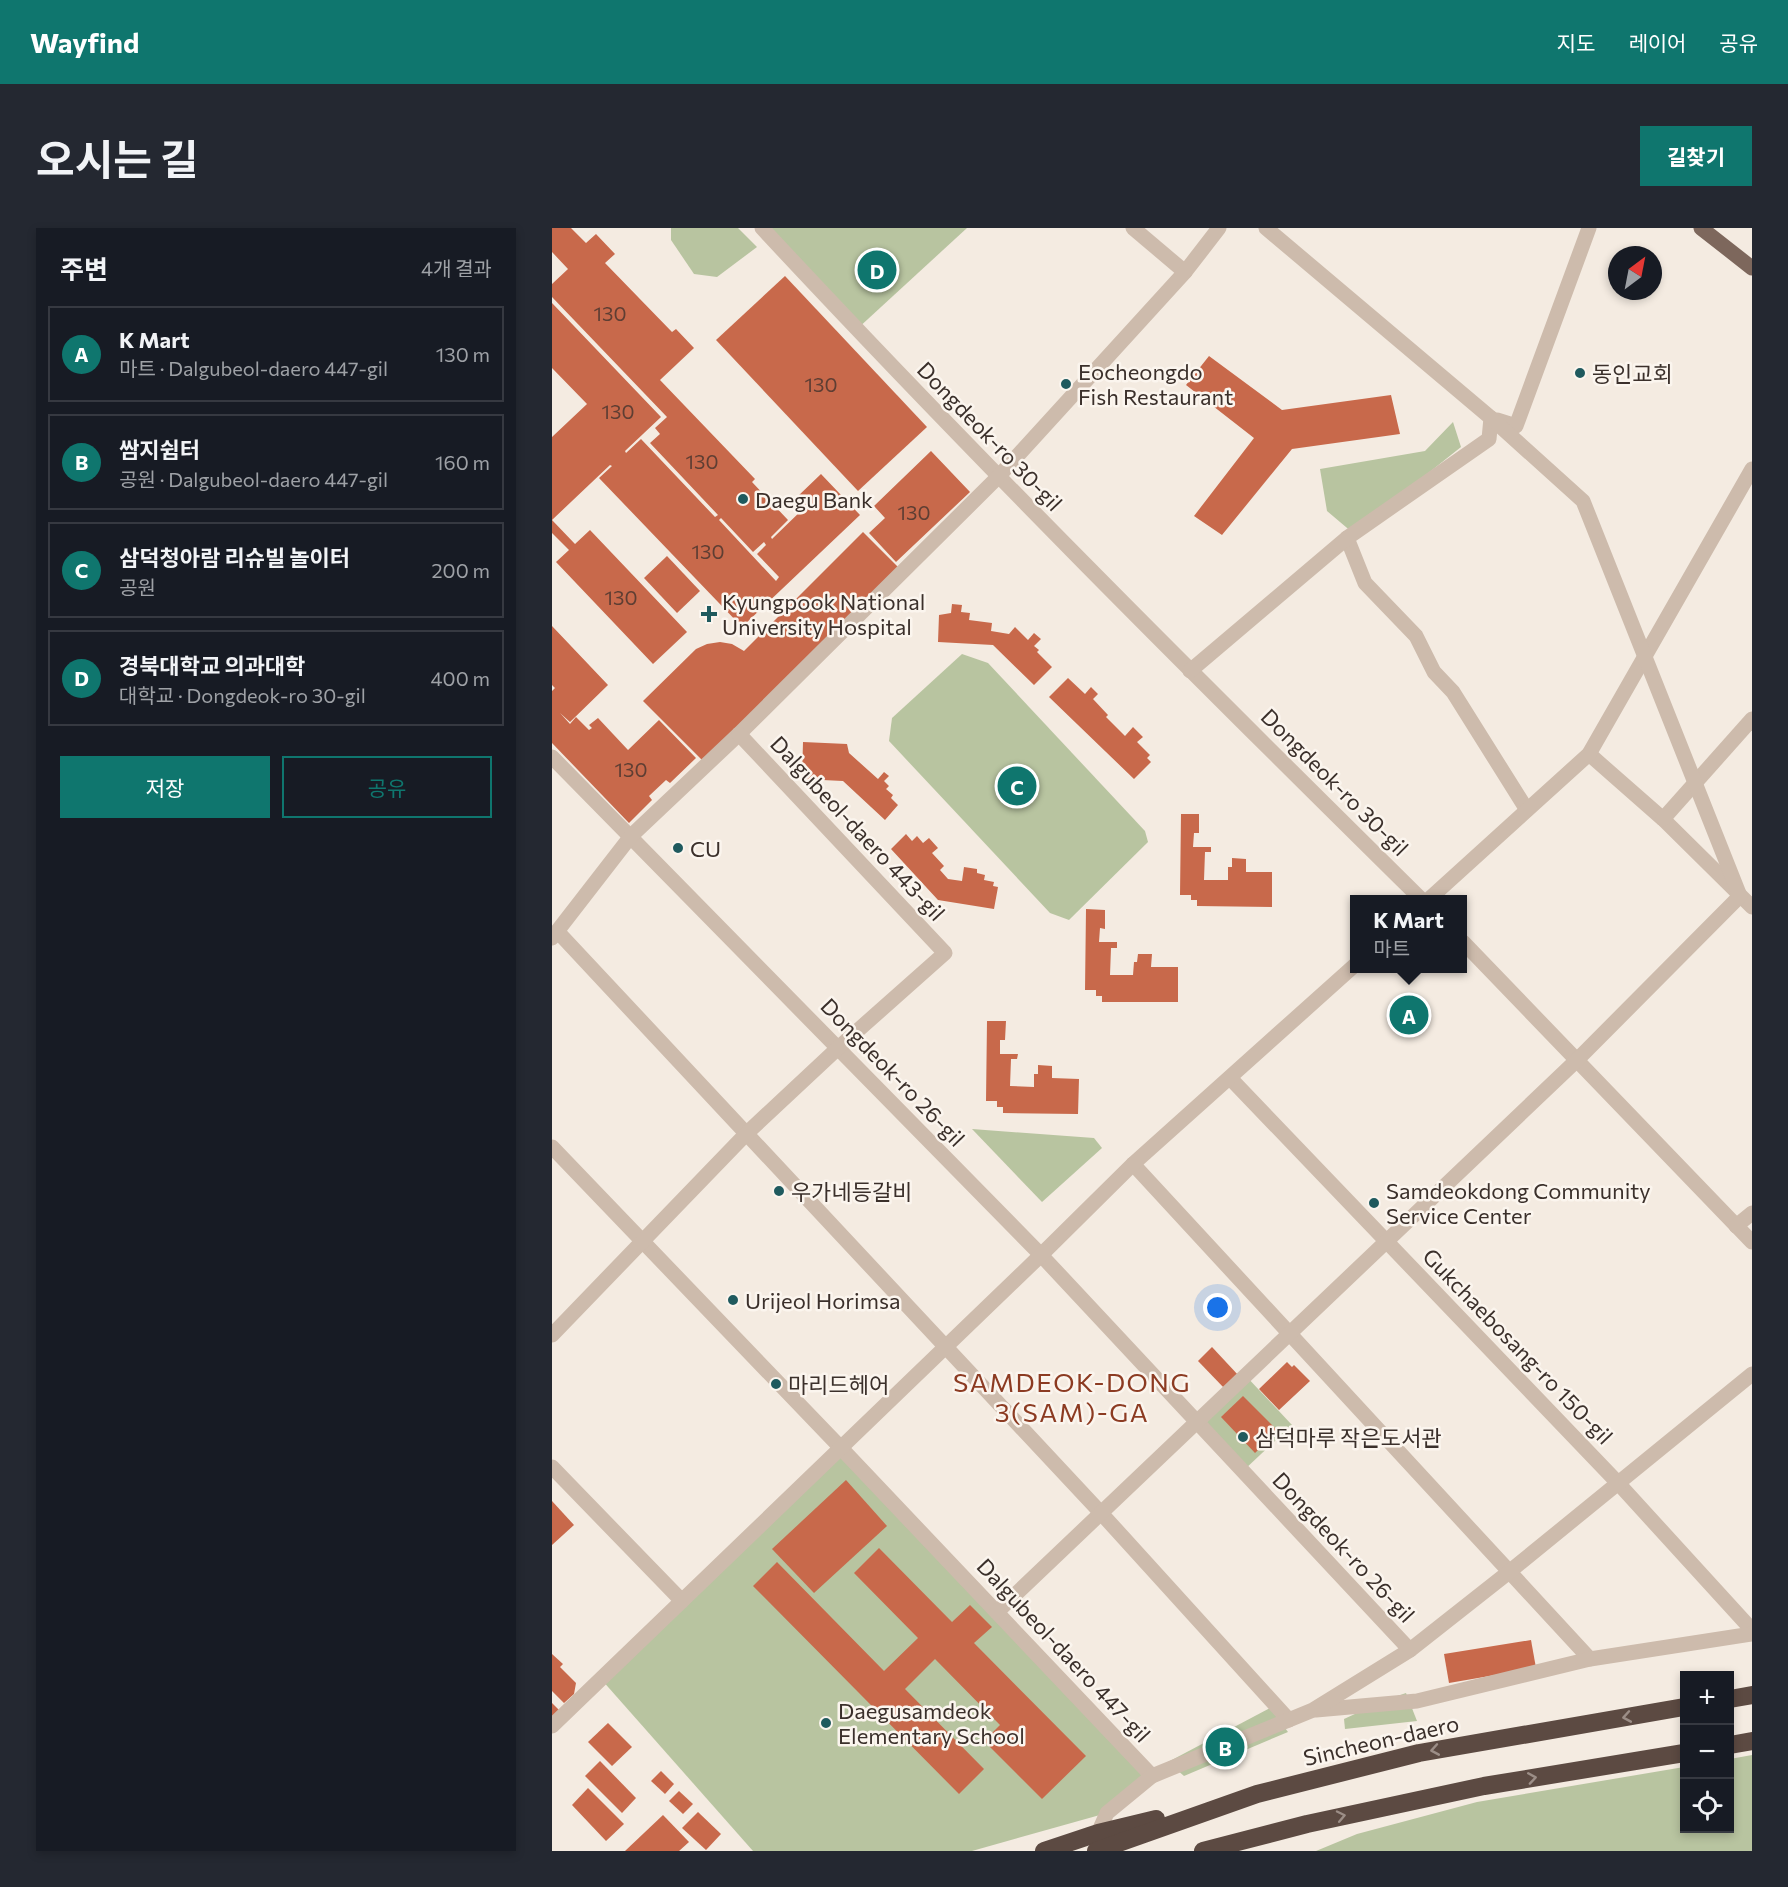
<!DOCTYPE html>
<html lang="ko">
<head>
<meta charset="utf-8">
<style>
	:root { --surface:#171b24; --page:#242831; --text:#f1f3f6; --muted:#9ea1a6; --line:#363941; --accent:#0f766e }
	body { margin:0; font-family:Commissioner,"Noto Sans KR",sans-serif; background:var(--page); color:var(--text) }
	.controls { position:absolute; right:18px; bottom:18px; display:grid; overflow:hidden; border-radius:0px; box-shadow:0 3px 9px #0003 }
	.controls button { width:54px; height:54px; display:grid; place-items:center; padding:0; border:0; border-bottom:2px solid var(--line); background:var(--surface); color:var(--text); font:30px sans-serif }
	.compass { position:absolute; left:1056px; top:18px; width:54px; height:54px; border-radius:50%; background:var(--surface); box-shadow:0 3px 9px #0003; rotate:32deg }
	.you { position:absolute; left:666px; top:1080px; width:21px; height:21px; margin:-15px; border:4px solid #fff; border-radius:50%; background:#1a73e8; box-shadow:0 0 0 9px #1a73e833 }
	.badge { display:grid; place-items:center; width:39px; height:39px; border-radius:50%; background:var(--accent); color:#fff; font-size:20px; font-weight:700 }
	.pin { position:absolute; translate:-50% -50%; border:3px solid #fff; box-shadow:0 2px 6px #0006 }
	.popup { position:absolute; left:798px; top:667px; width:117px; height:78px; box-sizing:border-box; display:grid; place-content:center; border-radius:0px; background:var(--surface); filter:drop-shadow(0 2px 4px #0005); font-size:20px; white-space:nowrap; color:var(--muted) }
	.popup b { font-size:22px; color:var(--text) }
	.popup::after { content:''; position:absolute; left:50%; top:100%; margin-left:-12px; border:12px solid transparent; border-top-color:var(--surface) }
	.list { margin:0; padding:0; list-style:none }
	h2 { display:flex; justify-content:space-between; align-items:center; height:78px; margin:0; padding:0 24px; font-size:26px }
	h2 small { font-size:20px; font-weight:400; color:var(--muted) }
	.list li { display:grid; grid-template-columns:39px 1fr auto; gap:18px; align-items:center; box-sizing:border-box; height:96px; margin:0 12px 12px; padding:0 12px; border:2px solid var(--line); border-radius:0px }
	.list b { display:block; font-size:22px; white-space:nowrap }
	.list p { margin:0; font-size:20px; white-space:nowrap; color:var(--muted) }
	.list em { font-size:20px; font-style:normal; color:var(--muted) }
	.actions { display:flex; gap:12px; padding:18px 24px }
	.actions a { flex:1; padding:14px 0; border:2px solid var(--accent); border-radius:0px; text-align:center; font-size:21px; color:var(--accent) }
	.actions .main { background:var(--accent); color:#fff }
	.icon { flex:none; width:33px; height:33px; fill:none; stroke:currentColor; stroke-width:2; stroke-linecap:round; stroke-linejoin:round }
	.map { position:relative; flex:none; width:1200px; height:1623px; overflow:hidden; border-radius:0px }
	header { display:flex; align-items:center; gap:36px; box-sizing:border-box; height:84px; padding:0 30px; background:var(--accent); color:#fff }
	header strong { font-size:28px }
	nav { display:flex; gap:33px; margin-inline-start:auto; font-size:21px }
	.intro { display:flex; align-items:center; justify-content:space-between; box-sizing:border-box; height:144px; padding:0 36px }
	h1 { margin:0; font-size:42px }
	.button { padding:15px 27px; border-radius:0px; background:var(--accent); color:#fff; font-size:21px; font-weight:700 }
	main { display:flex; gap:36px; padding:0 36px }
	aside { flex:1; background:var(--surface); border-radius:0px; box-shadow:0 3px 9px #0003 }
	.map>svg:first-child { display:block }
	.green { fill:#b8c4a0 }
	.building { fill:#c8694b; fill-rule:evenodd }
	.lines { fill:none; stroke-linecap:round; stroke-linejoin:round }
	.minor { stroke:#cdbbac; stroke-width:15 }
	.major { stroke:#7d675c; stroke-width:15 }
	.highway { stroke:#5c4a42; stroke-width:18 }
	.oneway { stroke:#9c8e87 }
	.poi-dot { fill:#1f5a5e; stroke:#fbf5ee; stroke-width:2 }
	.labels { text-anchor:middle; dominant-baseline:central; stroke-width:5; stroke-linejoin:round; paint-order:stroke }
	.number-label { font-size:20px; fill:#5e3e33 }
	.poi-label { font-size:22px; fill:#3b302b; stroke:#fbf5ee; text-anchor:start }
	.street-label { font-size:22px; fill:#3b302b; stroke:#fbf5ee }
	.quarter-label { font-size:26px; letter-spacing:1.5px; fill:#8c3b22; stroke:#fbf5ee }
</style>
</head>
<body>
<header>
<strong>Wayfind</strong>
<nav><a>지도</a><a>레이어</a><a>공유</a></nav>
</header>
<div class="intro"><h1>오시는 길</h1><a class="button">길찾기</a></div>
<main>
<aside>
<h2>주변<small>4개 결과</small></h2>
<ul class="list">
<li><span class="badge">A</span><div><b>K Mart</b><p>마트 · Dalgubeol-daero 447-gil</p></div><em>130 m</em></li>
<li><span class="badge">B</span><div><b>쌈지쉼터</b><p>공원 · Dalgubeol-daero 447-gil</p></div><em>160 m</em></li>
<li><span class="badge">C</span><div><b>삼덕청아람 리슈빌 놀이터</b><p>공원</p></div><em>200 m</em></li>
<li><span class="badge">D</span><div><b>경북대학교 의과대학</b><p>대학교 · Dongdeok-ro 30-gil</p></div><em>400 m</em></li>
</ul>
<div class="actions"><a class="main">저장</a><a>공유</a></div>
</aside>
<div class="map">
<svg width="1200" height="1623" viewBox="0 0 1200 1623">
	<rect width="100%" height="100%" fill="#f4ebe1"/>
	<g class="green">
		<polygon points="119,0 186,0 205,19 165,49 142,46 119,12"/>
		<polygon points="211,0 415,0 304,102"/>
		<polygon points="901,194 909,219 801,305 775,283 768,241 873,223"/>
		<polygon points="410,426 436,435 593,603 596,614 517,692 498,685 337,513 340,490"/>
		<polygon points="420,901 542,910 550,920 490,974"/>
		<polygon points="693,1147 740,1197 691,1243 645,1194"/>
		<polygon points="289,1220 600,1548 555,1585 420,1623 201,1623 49,1451"/>
		<polygon points="854,1465 865,1493 793,1501 792,1491 831,1473"/>
		<polygon points="718,1480 736,1504 632,1548 616,1534"/>
		<polygon points="1200,1527 1200,1623 764,1623 805,1606 925,1574 1132,1539 1132,1600 1178,1600 1178,1531"/>
	</g>
	<g class="building">
		<path d="M0,0H19L34,15L44,6L63,26L53,35L120,104L124,101L142,120L108,152L203,251L200,254L236,292L219,309L220,311L254,278L245,269L269,246L308,287L190,399L47,250L60,238L58,237L0,292L23,316L38,302L135,404L101,436L4,334L17,322L0,305V209L35,176L0,140V75L109,189L73,223L74,225L89,211L163,289L166,287L98,215L108,206L103,200L115,189L0,69V56L16,41L0,24ZM169,290L201,324L212,314L214,317L205,326L227,349L224,353L167,292Z"/>
		<polygon points="233,48 375,199 306,263 164,112"/>
		<polygon points="657,128 730,182 839,167 848,206 740,221 670,307 642,288 702,210 634,157"/>
		<polygon points="379,223 418,264 344,334 317,305 333,290 322,278"/>
		<polygon points="311,304 346,339 151,533 91,473 144,421 155,416 168,414 180,416 192,423"/>
		<polygon points="115,328 148,363 125,385 92,350"/>
		<polygon points="400,376 410,377 409,384 418,385 417,392 440,395 439,403 457,406 463,399 476,412 482,405 489,411 482,418 487,422 485,424 500,439 482,457 441,417 386,414 387,387 399,385"/>
		<polygon points="0,398 56,457 18,494 8,485 18,496 24,489 37,502 40,500 37,497 46,490 76,522 107,492 144,530 118,555 114,552 97,568 100,572 77,595 0,515 0,463 3,460 0,457"/>
		<polygon points="516,450 533,466 539,459 546,466 541,471 556,487 554,489 573,508 581,499 591,509 585,514 598,527 595,530 599,534 582,551 497,469"/>
		<polygon points="251,514 295,516 297,525 326,551 332,544 337,548 332,553 337,558 334,561 341,567 339,570 346,577 333,592 291,553 250,551"/>
		<polygon points="629,586 647,586 647,605 642,605 641,619 659,619 659,624 653,624 652,652 676,652 676,639 680,639 680,630 694,631 694,644 720,644 720,679 645,678 645,672 639,672 639,667 628,667"/>
		<polygon points="354,606 360,613 365,608 371,615 377,610 386,620 380,625 392,638 388,642 396,651 410,653 412,639 425,641 425,645 433,647 432,652 442,654 441,658 446,659 442,681 386,672 339,621"/>
		<polygon points="534,681 553,682 553,701 548,700 547,714 565,714 565,720 559,720 558,747 581,747 582,734 585,734 586,726 600,726 599,739 626,739 626,774 550,774 550,768 544,768 544,762 533,762"/>
		<polygon points="435,793 454,793 453,812 448,812 448,826 466,826 465,831 459,831 458,858 482,859 482,846 486,846 486,837 500,838 500,850 527,851 526,886 451,885 451,879 445,879 445,873 434,873"/>
		<polygon points="660,1119 687,1148 673,1161 646,1133"/>
		<polygon points="735,1134 740,1139 742,1137 758,1153 727,1182 707,1161"/>
		<polygon points="691,1168 726,1203 703,1225 669,1189"/>
		<polygon points="294,1252 335,1298 262,1365 220,1321"/>
		<polygon points="0,1273 22,1297 0,1317"/>
		<polygon points="327,1320 400,1394 418,1377 440,1399 422,1415 534,1528 490,1571 432,1513 448,1497 383,1431 353,1461 432,1541 407,1566 201,1358 225,1334 332,1443 366,1410 302,1345"/>
		<polygon points="979,1412 984,1440 897,1455 892,1426"/>
		<polygon points="0,1426 11,1436 8,1439 24,1455 22,1466 12,1475 0,1463"/>
		<polygon points="0,1475 9,1484 0,1493"/>
		<polygon points="56,1495 80,1519 60,1538 36,1514"/>
		<polygon points="48,1533 84,1570 70,1585 33,1548"/>
		<polygon points="109,1543 122,1556 113,1566 99,1553"/>
		<polygon points="36,1560 72,1596 54,1613 20,1577"/>
		<polygon points="127,1563 141,1576 131,1586 117,1573"/>
		<polygon points="146,1584 169,1606 154,1622 130,1600"/>
		<polygon points="111,1587 137,1614 127,1623 73,1623"/>
	</g>
	<g class="lines">
		<g class="minor">
			<path d="M210,0C424,230 646,451 870,672"/>
			<polyline points="581,0 633,44"/>
			<polyline points="945,192 964,198 1037,0"/>
			<polyline points="795,310 813,355 864,408 882,444 901,464 975,582"/>
			<polyline points="638,443 795,310 937,211 939,190"/>
			<polyline points="1037,526 1111,591 1200,679"/>
			<polyline points="0,529 489,1027 858,1422"/>
			<polyline points="1111,591 1200,491"/>
			<polyline points="876,672 1037,526 1200,241"/>
			<polyline points="6,704 549,1285 737,1492"/>
			<polyline points="0,710 79,608 187,506 446,249 633,44 667,0"/>
			<polyline points="911,714 1200,1014"/>
			<polyline points="678,850 1066,1255 1200,1402"/>
			<polyline points="0,919 289,1220 600,1548"/>
			<polyline points="581,936 1038,1431"/>
			<polyline points="1184,998 1200,985"/>
			<polyline points="0,1107 195,905 286,820 393,725 187,506"/>
			<polyline points="0,1239 130,1373"/>
			<polyline points="445,1384 1025,832 1188,668 1031,273 939,190 714,0"/>
			<polyline points="764,1482 865,1473 1038,1431 1200,1406"/>
			<polyline points="0,1498 489,1027 581,936 803,737"/>
			<polyline points="546,1605 555,1585 600,1548 761,1482 858,1422 957,1344 1200,1146"/>
		</g>
		<polyline class="major" points="1149,0 1200,40"/>
		<g class="highway">
			<polyline points="1178,1471 1200,1467"/>
			<polyline points="1178,1517 1200,1513"/>
			<polyline points="492,1623 546,1605 604,1591"/>
			<polyline points="544,1623 705,1566 867,1525 1132,1479"/>
			<polyline points="651,1623 755,1596 932,1558 1132,1525"/>
		</g>
	</g>
	<defs><path id="oneway-chevron" d="M-2-3.5L2.5 0L-2 3.5" fill="none" stroke-width="1.6" stroke-linecap="round" stroke-linejoin="round" transform="scale(1.5)"/></defs>
	<g class="oneway">
		<use href="#oneway-chevron" transform="translate(1075 1489) rotate(170)"/>
		<use href="#oneway-chevron" transform="translate(883 1522) rotate(170)"/>
		<use href="#oneway-chevron" transform="translate(980 1550) rotate(-9)"/>
		<use href="#oneway-chevron" transform="translate(789 1588) rotate(-12)"/>
	</g>
	<g class="poi-dot">
		<circle cx="1028" cy="145" r="6"/>
		<circle cx="514" cy="156" r="6"/>
		<circle cx="191" cy="271" r="6"/>
		<path d="M154 377h6v6h6v6h-6v6h-6v-6h-6v-6h6z"/>
		<circle cx="126" cy="620" r="6"/>
		<circle cx="227" cy="963" r="6"/>
		<circle cx="822" cy="975" r="6"/>
		<circle cx="181" cy="1072" r="6"/>
		<circle cx="224" cy="1156" r="6"/>
		<circle cx="691" cy="1209" r="6"/>
		<circle cx="274" cy="1495" r="6"/>
	</g>
	<g class="labels">
		<g class="number-label">
			<text x="58" y="85">130</text>
			<text x="269" y="156">130</text>
			<text x="66" y="183">130</text>
			<text x="150" y="233">130</text>
			<text x="362" y="284">130</text>
			<text x="156" y="323">130</text>
			<text x="69" y="369">130</text>
			<text x="79" y="541">130</text>
		</g>
		<g class="poi-label">
			<text x="526" y="143">Eocheongdo<tspan x="526" dy="25">Fish Restaurant</tspan></text>
			<text x="1040" y="145">동인교회</text>
			<text x="203" y="271">Daegu Bank</text>
			<text x="170" y="373">Kyungpook National<tspan x="170" dy="25">University Hospital</tspan></text>
			<text x="138" y="620">CU</text>
			<text x="834" y="962">Samdeokdong Community<tspan x="834" dy="25">Service Center</tspan></text>
			<text x="239" y="963">우가네등갈비</text>
			<text x="193" y="1072">Urijeol Horimsa</text>
			<text x="236" y="1156">마리드헤어</text>
			<text x="703" y="1209">삼덕마루 작은도서관</text>
			<text x="286" y="1482">Daegusamdeok<tspan x="286" dy="25">Elementary School</tspan></text>
		</g>
		<g class="street-label">
			<text transform="translate(438 208) rotate(46)">Dongdeok-ro 30-gil</text>
			<text transform="translate(783 554) rotate(45)">Dongdeok-ro 30-gil</text>
			<text transform="translate(306 600) rotate(47)">Dalgubeol-daero 443-gil</text>
			<text transform="translate(341 844) rotate(46)">Dongdeok-ro 26-gil</text>
			<text transform="translate(966 1118) rotate(46)">Gukchaebosang-ro 150-gil</text>
			<text transform="translate(792 1319) rotate(47)">Dongdeok-ro 26-gil</text>
			<text transform="translate(512 1422) rotate(47)">Dalgubeol-daero 447-gil</text>
			<text transform="translate(829 1512) rotate(-13)">Sincheon-daero</text>
		</g>
		<g class="quarter-label">
			<text x="520" y="1153">SAMDEOK-DONG<tspan x="520" dy="30">3(SAM)-GA</tspan></text>
		</g>
	</g>
</svg>
<div class="controls">
<button>+</button>
<button>−</button>
<button><svg class="icon" aria-label="locate" viewBox="0 0 24 24"><circle cx="12" cy="12" r="6"/><path d="M12 2v4M12 18v4M2 12h4M18 12h4"/></svg></button>
</div>
<svg class="compass" viewBox="-18 -18 36 36"><path d="M0-13l5 13h-10z" fill="#e53935"/><path d="M0 13l5-13h-10z" fill="#9ea1a6"/></svg>
<div class="you"></div>
<div class="pin badge" style="left:857px;top:787px">A</div>
<div class="popup"><b>K Mart</b>마트</div>
<div class="pin badge" style="left:673px;top:1519px">B</div>
<div class="pin badge" style="left:465px;top:558px">C</div>
<div class="pin badge" style="left:325px;top:42px">D</div>
</div>
</main>
</body>
</html>
